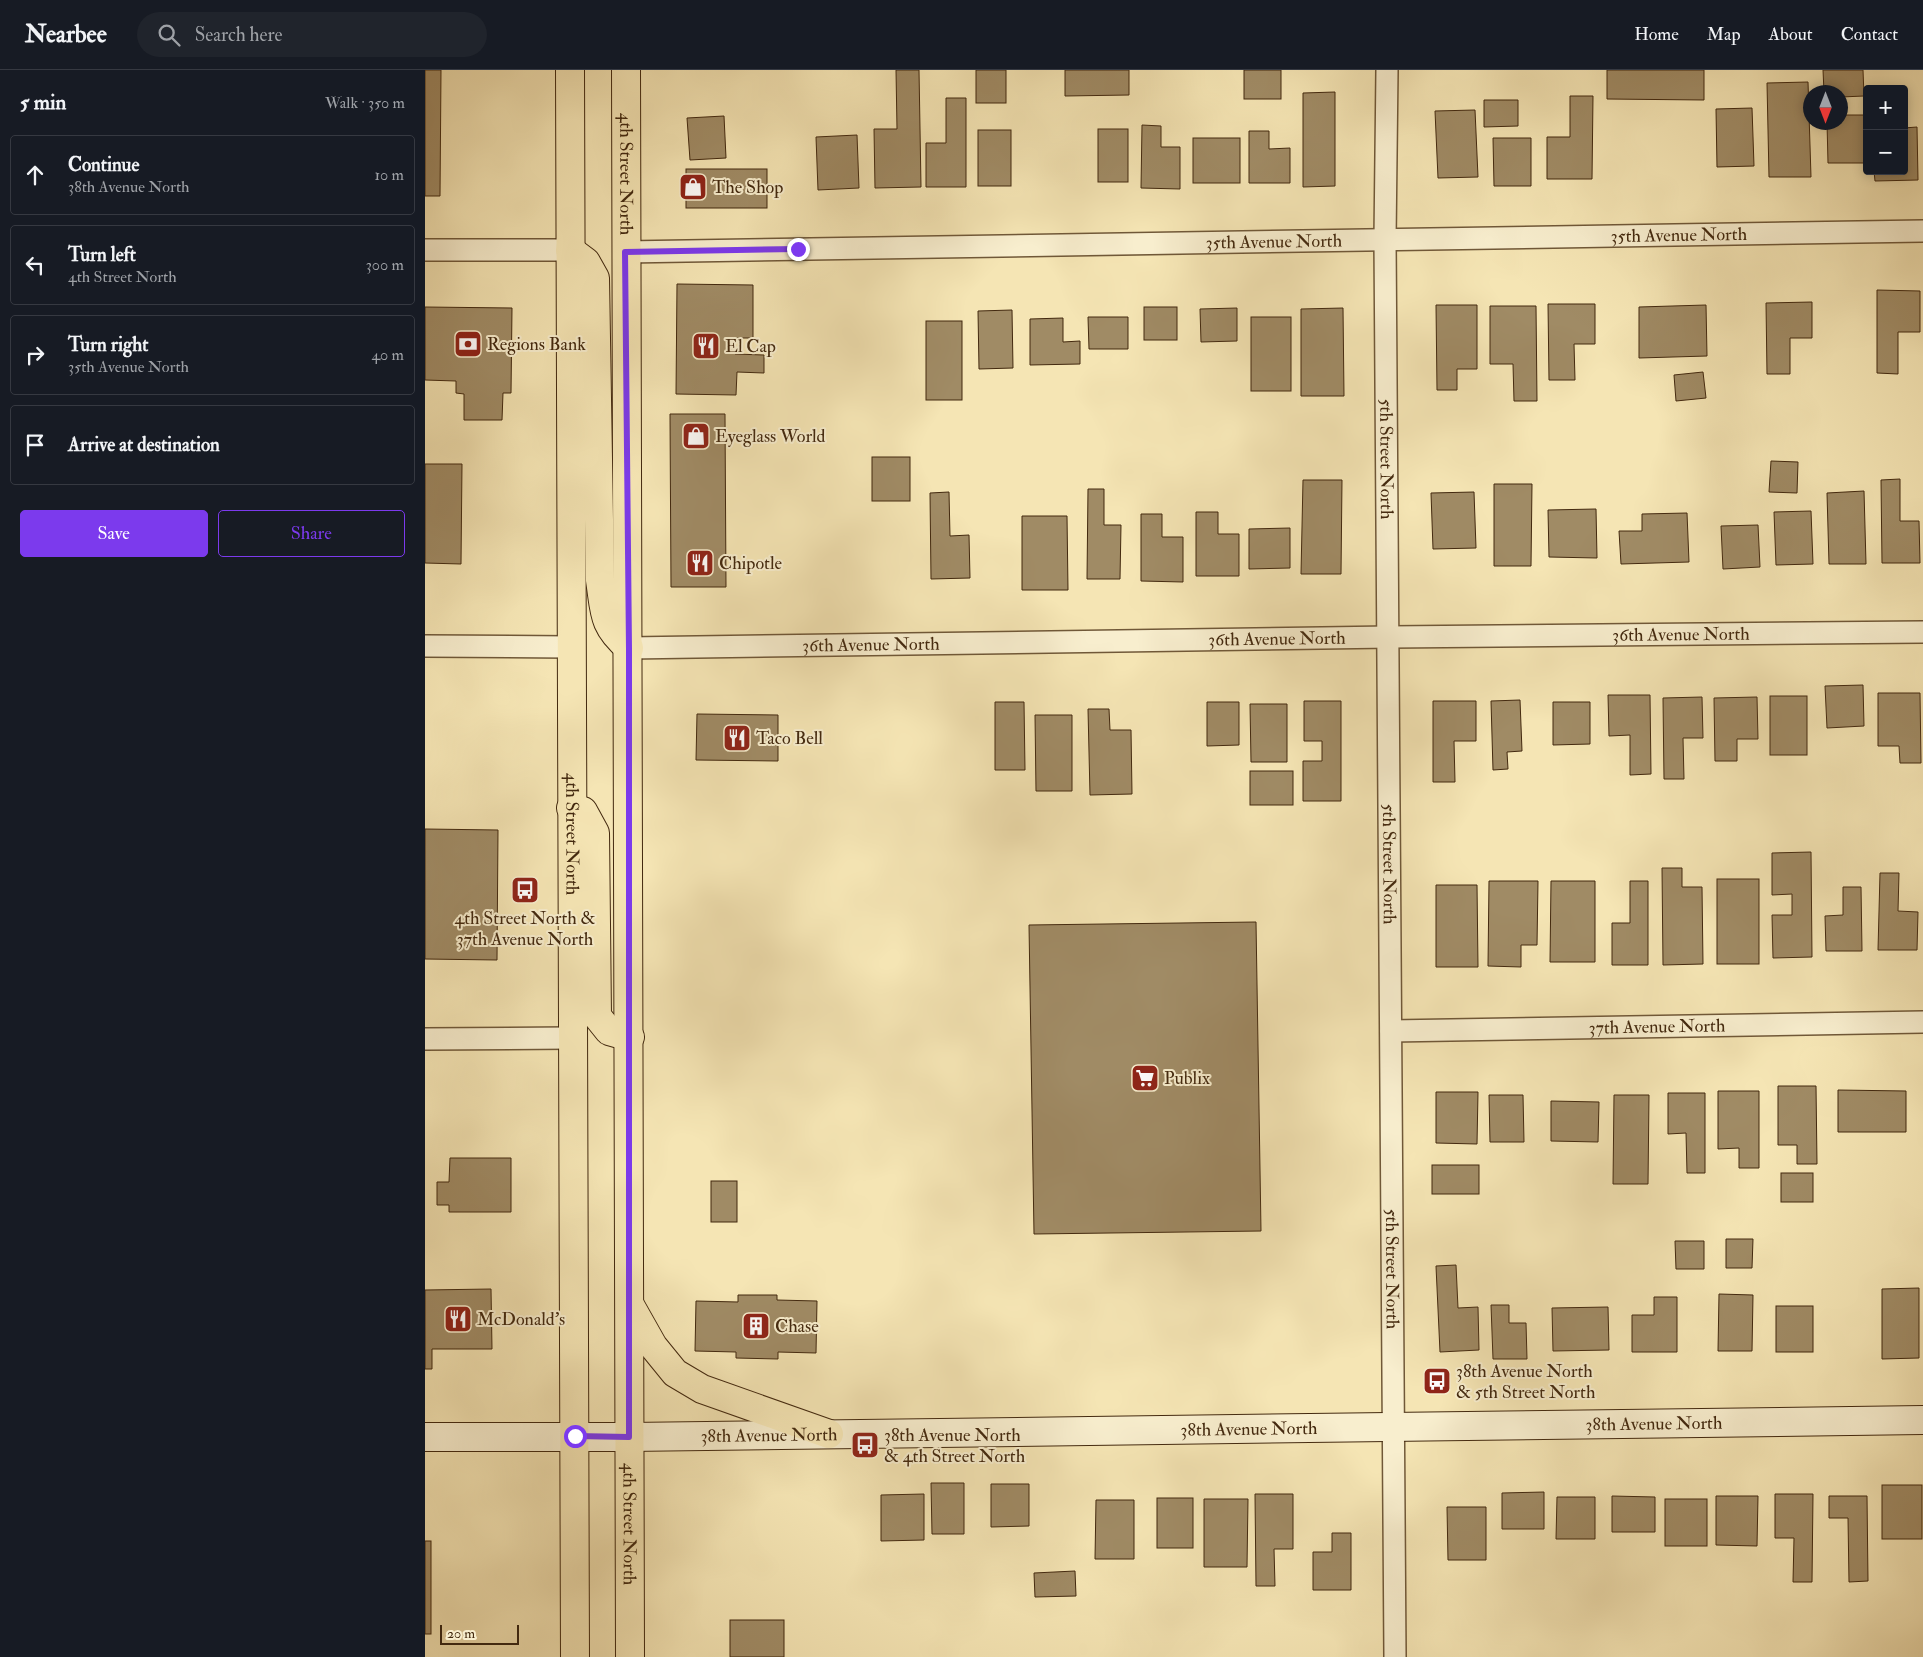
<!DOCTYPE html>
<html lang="en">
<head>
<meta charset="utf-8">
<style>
	:root { --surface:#171b24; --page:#20242c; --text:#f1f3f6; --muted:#9ea1a6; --line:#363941; --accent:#7c3aed }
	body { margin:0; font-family:"IM FELL Double Pica",serif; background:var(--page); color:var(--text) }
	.controls { position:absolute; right:15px; top:15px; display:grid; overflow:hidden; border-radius:5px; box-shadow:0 2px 12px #0003 }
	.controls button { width:45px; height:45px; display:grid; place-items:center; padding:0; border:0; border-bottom:1px solid var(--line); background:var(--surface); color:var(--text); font:25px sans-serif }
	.compass { position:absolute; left:1378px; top:15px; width:45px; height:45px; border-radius:50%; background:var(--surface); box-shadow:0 2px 12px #0003; rotate:180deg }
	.scale { position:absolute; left:15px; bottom:12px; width:79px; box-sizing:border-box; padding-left:5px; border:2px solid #43290f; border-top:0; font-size:14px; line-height:18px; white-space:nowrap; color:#43290f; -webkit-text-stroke:4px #f8eece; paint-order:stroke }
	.stop { position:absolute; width:15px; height:15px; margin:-11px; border:4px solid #7c3aed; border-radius:50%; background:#fff }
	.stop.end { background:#7c3aed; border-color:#fff; box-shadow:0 1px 5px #0008 }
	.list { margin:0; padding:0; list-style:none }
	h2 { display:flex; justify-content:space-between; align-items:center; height:65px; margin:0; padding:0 20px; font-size:21px }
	h2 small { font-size:16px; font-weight:400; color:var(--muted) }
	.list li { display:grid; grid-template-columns:32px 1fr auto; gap:15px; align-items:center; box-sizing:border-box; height:80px; margin:0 10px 10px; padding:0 10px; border:1px solid var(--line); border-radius:5px }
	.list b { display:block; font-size:19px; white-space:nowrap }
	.list p { margin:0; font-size:16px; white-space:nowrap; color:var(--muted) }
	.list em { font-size:16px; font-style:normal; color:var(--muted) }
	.actions { display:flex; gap:10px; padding:15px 20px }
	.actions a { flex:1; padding:11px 0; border:1px solid var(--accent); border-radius:5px; text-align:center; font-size:18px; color:var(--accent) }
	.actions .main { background:var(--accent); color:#fff }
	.icon { flex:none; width:28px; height:28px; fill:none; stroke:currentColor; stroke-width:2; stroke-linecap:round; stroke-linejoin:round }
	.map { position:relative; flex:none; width:1498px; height:1587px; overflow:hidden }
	header { display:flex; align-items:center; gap:30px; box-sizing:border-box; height:70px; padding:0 25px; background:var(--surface); border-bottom:1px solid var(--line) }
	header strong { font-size:24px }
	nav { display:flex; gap:28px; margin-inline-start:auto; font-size:18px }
	.search { width:350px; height:45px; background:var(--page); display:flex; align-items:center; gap:12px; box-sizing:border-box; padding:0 18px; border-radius:28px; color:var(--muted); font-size:19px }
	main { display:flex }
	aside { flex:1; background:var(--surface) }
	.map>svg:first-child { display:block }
	.building { fill:#a08b65; stroke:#43290f }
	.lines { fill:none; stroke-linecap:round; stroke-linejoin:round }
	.street-casing { stroke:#705838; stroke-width:24 }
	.secondary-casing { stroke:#43290f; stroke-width:30 }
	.primary-casing { stroke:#43290f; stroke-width:30 }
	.street { stroke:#f8eece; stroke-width:21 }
	.secondary { stroke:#f8eece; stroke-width:28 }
	.primary { stroke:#f5e5b4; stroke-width:28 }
	.route { stroke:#7c3aed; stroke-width:6 }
	.labels { text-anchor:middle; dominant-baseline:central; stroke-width:4; stroke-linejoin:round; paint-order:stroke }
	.street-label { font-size:18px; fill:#43290f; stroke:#f8eece }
	.poi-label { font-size:18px; fill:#43290f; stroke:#f8eece; text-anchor:start }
</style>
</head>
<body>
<header>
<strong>Nearbee</strong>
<div class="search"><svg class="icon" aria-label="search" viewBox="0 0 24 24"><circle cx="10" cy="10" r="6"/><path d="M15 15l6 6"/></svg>Search here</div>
<nav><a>Home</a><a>Map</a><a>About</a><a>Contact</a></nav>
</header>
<main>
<aside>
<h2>5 min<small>Walk · 350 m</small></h2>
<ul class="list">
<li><svg class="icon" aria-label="ahead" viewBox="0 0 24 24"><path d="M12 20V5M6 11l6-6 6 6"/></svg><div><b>Continue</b><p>38th Avenue North</p></div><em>10 m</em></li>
<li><svg class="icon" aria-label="left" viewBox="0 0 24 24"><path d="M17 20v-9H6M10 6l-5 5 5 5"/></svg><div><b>Turn left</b><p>4th Street North</p></div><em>300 m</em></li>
<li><svg class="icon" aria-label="right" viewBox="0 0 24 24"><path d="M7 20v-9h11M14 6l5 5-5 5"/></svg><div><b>Turn right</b><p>35th Avenue North</p></div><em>40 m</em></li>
<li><svg class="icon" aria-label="arrive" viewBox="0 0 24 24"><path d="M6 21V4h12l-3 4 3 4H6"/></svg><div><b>Arrive at destination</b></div></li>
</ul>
<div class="actions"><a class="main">Save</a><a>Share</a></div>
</aside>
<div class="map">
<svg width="1498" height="1587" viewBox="0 0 1498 1587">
	<rect width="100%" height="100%" fill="#f5e5b4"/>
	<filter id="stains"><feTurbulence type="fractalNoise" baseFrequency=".004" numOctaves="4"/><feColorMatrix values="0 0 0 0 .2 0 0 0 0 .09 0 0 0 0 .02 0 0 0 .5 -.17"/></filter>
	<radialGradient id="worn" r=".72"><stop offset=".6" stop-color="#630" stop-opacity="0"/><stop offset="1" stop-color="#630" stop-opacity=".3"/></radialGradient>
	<g class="building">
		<polygon points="0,0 16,0 15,126 0,126"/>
		<polygon points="471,0 494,0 496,117 450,118 449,59 472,59"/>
		<rect x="551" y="0" width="30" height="33"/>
		<polygon points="640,0 704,0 704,25 640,26"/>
		<rect x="819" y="0" width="37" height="29"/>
		<polygon points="1182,0 1279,0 1279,30 1182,29"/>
		<polygon points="1398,0 1438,0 1439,26 1416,27 1416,22 1399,22"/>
		<polygon points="1383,12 1386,107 1344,107 1342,13"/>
		<polygon points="910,22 910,116 878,117 878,23"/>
		<polygon points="1145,26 1168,26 1167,109 1122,109 1122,67 1145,67"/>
		<polygon points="521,28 541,28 541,117 501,117 501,73 521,73"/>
		<polygon points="1059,30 1093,30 1093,56 1059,57"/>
		<polygon points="1327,38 1329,96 1292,97 1291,39"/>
		<polygon points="1050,40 1053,107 1013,108 1010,41"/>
		<polygon points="1416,45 1442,45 1442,93 1403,93 1402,52 1416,52"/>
		<polygon points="299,46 301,88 265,90 262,48"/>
		<polygon points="717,55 736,56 736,77 755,77 755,119 716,118"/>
		<polygon points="1492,57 1493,110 1450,111 1449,101 1479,101 1479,58"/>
		<rect x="673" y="59" width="30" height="53"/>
		<rect x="553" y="60" width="33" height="56"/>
		<polygon points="824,61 844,61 844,79 865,78 865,113 824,113"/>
		<polygon points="432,65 434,118 393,120 391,67"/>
		<rect x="768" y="68" width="47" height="45"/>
		<polygon points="1068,68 1106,68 1106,116 1069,116"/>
		<rect x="261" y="99" width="81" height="39"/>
		<polygon points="252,214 328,215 328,268 310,268 310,284 339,285 339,303 312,302 311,325 251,324"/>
		<polygon points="1452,220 1495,221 1495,262 1473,262 1473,304 1452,303"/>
		<polygon points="1387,232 1387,268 1365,268 1365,304 1342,304 1341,233"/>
		<polygon points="1123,234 1170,234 1170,274 1149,274 1150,310 1124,310"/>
		<polygon points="1011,235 1052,235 1052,299 1032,299 1032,320 1012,320"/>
		<polygon points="1281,235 1282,286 1214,288 1214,237"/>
		<polygon points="1065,236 1111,236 1112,331 1089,331 1088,294 1065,294"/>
		<polygon points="0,237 87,238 86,323 78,323 77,350 39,350 39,324 31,323 31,311 0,310"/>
		<rect x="719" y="237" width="33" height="33"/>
		<polygon points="812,238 812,271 776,272 775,239"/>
		<polygon points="918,238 919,326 876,326 876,239"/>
		<polygon points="587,240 588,298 554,299 553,241"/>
		<polygon points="663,247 703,247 703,279 664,279"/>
		<rect x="826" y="247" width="40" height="74"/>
		<polygon points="638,248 638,272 655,271 655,294 605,295 605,249"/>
		<rect x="501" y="251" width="36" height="79"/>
		<polygon points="1278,302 1281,328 1251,331 1249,305"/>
		<polygon points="245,344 300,344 301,517 246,517"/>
		<rect x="447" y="387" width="38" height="44"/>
		<polygon points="1346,391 1373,392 1372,423 1344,422"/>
		<polygon points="0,394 37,394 36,494 0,493"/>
		<polygon points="1475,409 1475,451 1494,451 1495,493 1457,493 1456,410"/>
		<polygon points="878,410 917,410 916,504 876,504"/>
		<polygon points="1069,414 1107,414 1106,496 1069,496"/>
		<polygon points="663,419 679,419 679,455 696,455 695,509 662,509"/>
		<polygon points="1439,421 1441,494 1404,494 1402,423"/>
		<polygon points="524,422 525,466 544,465 545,508 506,509 505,423"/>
		<polygon points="1049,422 1051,478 1008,479 1006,423"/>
		<polygon points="1171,439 1172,488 1124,487 1123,440"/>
		<polygon points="1386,441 1388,494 1351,495 1349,442"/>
		<polygon points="771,442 793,442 793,464 814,464 814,506 771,506"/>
		<polygon points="1262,443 1264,492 1196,494 1194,461 1217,461 1217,444"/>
		<polygon points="716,444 737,444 737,467 758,467 758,512 716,511"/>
		<polygon points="597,446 642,446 643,520 597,520"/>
		<polygon points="1333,455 1335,497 1298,499 1296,456"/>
		<polygon points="865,458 865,498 824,499 824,459"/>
		<polygon points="1438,615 1439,656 1402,658 1400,616"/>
		<polygon points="1453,623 1495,623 1496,693 1475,693 1474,676 1453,676"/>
		<polygon points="1183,625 1225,625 1226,704 1205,705 1205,665 1184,666"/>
		<rect x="1345" y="626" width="37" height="59"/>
		<polygon points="1277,627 1278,668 1258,668 1259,709 1239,709 1238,628"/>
		<polygon points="1332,627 1333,669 1312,669 1312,691 1290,691 1289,628"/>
		<polygon points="1095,630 1097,681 1082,682 1083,699 1068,700 1066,631"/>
		<polygon points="879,631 916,631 916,731 878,731 878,691 897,691 897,671 879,671"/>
		<polygon points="1008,631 1051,631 1051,671 1029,671 1030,712 1008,712"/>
		<polygon points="570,632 599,632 600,700 570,700"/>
		<polygon points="782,632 814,632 814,675 782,676"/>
		<polygon points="1128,632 1165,632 1165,674 1128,675"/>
		<polygon points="825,634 862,634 862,692 826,692"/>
		<polygon points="663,639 684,639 685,660 706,660 707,724 665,725"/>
		<polygon points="272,644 353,645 353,691 271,690"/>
		<polygon points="610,645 647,645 647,721 611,721"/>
		<rect x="825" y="701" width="43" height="34"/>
		<polygon points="0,759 73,760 72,890 0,889"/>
		<polygon points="1386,782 1387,887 1348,888 1347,845 1367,845 1367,824 1347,825 1347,783"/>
		<polygon points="1237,798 1257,798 1257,817 1277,817 1278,894 1238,895"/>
		<polygon points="1455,803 1474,803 1473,841 1493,842 1492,880 1453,880"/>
		<rect x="1292" y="809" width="42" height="85"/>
		<polygon points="1064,811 1113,811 1112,875 1096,875 1096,897 1063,896"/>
		<polygon points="1126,811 1170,811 1170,892 1125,892"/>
		<polygon points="1205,811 1223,811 1223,895 1187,895 1187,853 1205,853"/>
		<polygon points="1011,815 1052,815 1053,897 1011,897"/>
		<polygon points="1418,817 1436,817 1437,881 1401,881 1400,846 1418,845"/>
		<polygon points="831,852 836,1161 609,1164 604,855"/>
		<polygon points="1353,1016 1391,1016 1392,1094 1372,1094 1372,1075 1353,1075"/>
		<polygon points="1413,1020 1481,1021 1481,1062 1413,1062"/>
		<polygon points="1293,1021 1334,1021 1334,1098 1314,1098 1314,1078 1293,1079"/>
		<polygon points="1011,1022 1053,1022 1052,1074 1011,1073"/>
		<polygon points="1243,1023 1280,1023 1280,1103 1262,1103 1261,1063 1243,1064"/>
		<polygon points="1064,1025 1098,1025 1099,1072 1065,1072"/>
		<polygon points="1189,1025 1224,1025 1223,1114 1188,1114"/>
		<polygon points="1126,1031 1174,1032 1173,1072 1126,1071"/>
		<polygon points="25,1088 86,1088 86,1142 24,1142 24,1135 12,1135 12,1112 24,1112"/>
		<rect x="1007" y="1095" width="47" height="29"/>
		<rect x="1356" y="1103" width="32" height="29"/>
		<rect x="286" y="1111" width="26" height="41"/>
		<polygon points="1301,1169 1328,1169 1327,1198 1301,1198"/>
		<polygon points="1250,1171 1279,1171 1279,1199 1251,1199"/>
		<polygon points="1031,1195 1033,1238 1053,1237 1054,1280 1015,1282 1011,1196"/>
		<polygon points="1494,1218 1494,1288 1457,1289 1457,1219"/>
		<polygon points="66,1219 67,1279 7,1279 7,1299 0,1299 0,1220"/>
		<polygon points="1294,1224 1328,1225 1327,1281 1293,1281"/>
		<polygon points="313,1225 352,1225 352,1230 392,1231 391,1283 353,1282 353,1289 311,1288 311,1282 270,1281 271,1231 313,1232"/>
		<polygon points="1229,1227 1252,1227 1252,1282 1207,1282 1207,1245 1229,1245"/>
		<polygon points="1066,1235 1084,1235 1084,1253 1101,1253 1102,1289 1068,1289"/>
		<rect x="1351" y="1236" width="37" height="46"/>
		<polygon points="1183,1237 1184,1280 1128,1281 1127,1238"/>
		<polygon points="506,1413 539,1413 539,1464 507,1464"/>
		<polygon points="566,1414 604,1414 604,1456 566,1457"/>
		<rect x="1457" y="1415" width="40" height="54"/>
		<polygon points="1119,1422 1119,1459 1077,1459 1077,1423"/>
		<polygon points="499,1424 499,1470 456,1471 456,1425"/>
		<polygon points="830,1424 868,1424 868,1479 849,1479 850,1516 831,1516"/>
		<polygon points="1350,1424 1388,1424 1387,1512 1368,1512 1369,1468 1350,1468"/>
		<polygon points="1187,1426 1230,1427 1230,1462 1187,1462"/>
		<polygon points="1291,1426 1333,1426 1332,1476 1291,1475"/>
		<polygon points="1404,1426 1442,1426 1443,1511 1424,1512 1423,1448 1404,1448"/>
		<polygon points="1132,1427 1170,1427 1170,1469 1131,1469"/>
		<rect x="732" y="1428" width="36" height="50"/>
		<polygon points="779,1429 823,1429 822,1497 779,1497"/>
		<rect x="1240" y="1429" width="42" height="47"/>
		<polygon points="671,1430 709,1430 709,1489 670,1489"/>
		<polygon points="1022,1437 1061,1437 1061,1490 1023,1490"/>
		<polygon points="907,1463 926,1463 926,1520 888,1520 888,1482 907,1482"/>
		<rect x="0" y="1471" width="6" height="93"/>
		<polygon points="650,1501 651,1526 610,1527 609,1503"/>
		<rect x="305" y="1550" width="54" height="37"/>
	</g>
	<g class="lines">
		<defs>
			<g id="street">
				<path id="s1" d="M962,0L960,169L970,1587"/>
				<polyline points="0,180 145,180"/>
				<path id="s2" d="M200,182L1498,161"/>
				<polyline points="0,576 145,577"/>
				<path id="s3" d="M204,578L965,567L1498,562"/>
				<path id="s4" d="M966,961L1498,952"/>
				<polyline points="0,969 146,968"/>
			</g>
			<g id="secondary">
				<path id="s5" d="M0,1367H204L1498,1350"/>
			</g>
			<g id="primary">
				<path id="s6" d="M145,0L150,1587"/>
				<path id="s7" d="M201,0L205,1587"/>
				<path d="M145,180L161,192L170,208L175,510C180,542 177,555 204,578"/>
				<polyline points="146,738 158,741 170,763 172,946 184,961 205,967"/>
				<polyline points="206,1237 228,1276 250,1303 277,1319 404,1364"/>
			</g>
		</defs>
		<use href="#street" class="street-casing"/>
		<use href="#secondary" class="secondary-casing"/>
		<use href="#primary" class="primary-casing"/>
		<use href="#street" class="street"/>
		<use href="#secondary" class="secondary"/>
		<use href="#primary" class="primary"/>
	</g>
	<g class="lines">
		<polyline class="route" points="150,1366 204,1367 204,578 200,182 373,179"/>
	</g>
	<defs>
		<symbol id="shop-square" viewBox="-11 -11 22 22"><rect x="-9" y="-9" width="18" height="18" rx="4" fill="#8f2418" stroke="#f8eece"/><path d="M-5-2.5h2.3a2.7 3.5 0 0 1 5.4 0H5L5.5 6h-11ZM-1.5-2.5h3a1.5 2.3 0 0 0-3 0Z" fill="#fff"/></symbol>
		<symbol id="bank-square" viewBox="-11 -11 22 22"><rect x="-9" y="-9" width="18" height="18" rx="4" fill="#8f2418" stroke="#f8eece"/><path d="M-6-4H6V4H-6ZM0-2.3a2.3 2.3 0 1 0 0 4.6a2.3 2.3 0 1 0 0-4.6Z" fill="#fff"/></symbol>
		<symbol id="restaurant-square" viewBox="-11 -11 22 22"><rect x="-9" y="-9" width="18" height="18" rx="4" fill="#8f2418" stroke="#f8eece"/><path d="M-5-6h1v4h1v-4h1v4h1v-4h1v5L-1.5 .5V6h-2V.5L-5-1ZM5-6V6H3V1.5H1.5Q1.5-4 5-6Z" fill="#fff"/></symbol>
		<symbol id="bus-square" viewBox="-11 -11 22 22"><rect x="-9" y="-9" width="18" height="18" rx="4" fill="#8f2418" stroke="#f8eece"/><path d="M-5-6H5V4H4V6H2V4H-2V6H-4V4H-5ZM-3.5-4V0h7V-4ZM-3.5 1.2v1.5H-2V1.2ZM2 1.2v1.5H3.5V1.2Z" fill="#fff"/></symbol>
		<symbol id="supermarket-square" viewBox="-11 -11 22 22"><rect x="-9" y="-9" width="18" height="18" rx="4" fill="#8f2418" stroke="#f8eece"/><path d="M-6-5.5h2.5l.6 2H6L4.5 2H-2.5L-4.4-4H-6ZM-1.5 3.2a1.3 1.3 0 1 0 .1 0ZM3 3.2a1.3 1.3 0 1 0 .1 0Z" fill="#fff"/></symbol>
		<symbol id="building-square" viewBox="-11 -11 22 22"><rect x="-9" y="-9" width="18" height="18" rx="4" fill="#8f2418" stroke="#f8eece"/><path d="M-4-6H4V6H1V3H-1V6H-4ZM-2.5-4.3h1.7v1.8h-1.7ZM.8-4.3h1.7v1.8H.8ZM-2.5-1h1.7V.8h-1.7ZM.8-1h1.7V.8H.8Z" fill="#fff"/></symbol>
	</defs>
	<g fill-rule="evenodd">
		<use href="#shop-square" x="252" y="101" width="32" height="32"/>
		<use href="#bank-square" x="27" y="258" width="32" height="32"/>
		<use href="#restaurant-square" x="265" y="260" width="32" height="32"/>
		<use href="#shop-square" x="255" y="350" width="32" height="32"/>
		<use href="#restaurant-square" x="259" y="477" width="32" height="32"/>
		<use href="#restaurant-square" x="296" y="652" width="32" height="32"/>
		<use href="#bus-square" x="84" y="804" width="32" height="32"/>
		<use href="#supermarket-square" x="704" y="992" width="32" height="32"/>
		<use href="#restaurant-square" x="17" y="1233" width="32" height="32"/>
		<use href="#building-square" x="315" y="1240" width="32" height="32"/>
		<use href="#bus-square" x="996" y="1295" width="32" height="32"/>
		<use href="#bus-square" x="424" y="1359" width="32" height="32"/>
	</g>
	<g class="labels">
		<g class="street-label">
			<text stroke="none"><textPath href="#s7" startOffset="104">4th Street North</textPath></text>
			<text stroke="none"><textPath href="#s2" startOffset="1054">35th Avenue North</textPath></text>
			<text stroke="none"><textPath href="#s2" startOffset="649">35th Avenue North</textPath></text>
			<text stroke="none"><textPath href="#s1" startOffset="389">5th Street North</textPath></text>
			<text stroke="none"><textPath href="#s3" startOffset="1052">36th Avenue North</textPath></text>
			<text stroke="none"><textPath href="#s3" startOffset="648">36th Avenue North</textPath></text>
			<text stroke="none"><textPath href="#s3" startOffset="242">36th Avenue North</textPath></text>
			<text stroke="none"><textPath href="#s6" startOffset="764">4th Street North</textPath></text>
			<text stroke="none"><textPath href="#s1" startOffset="794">5th Street North</textPath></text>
			<text stroke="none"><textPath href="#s4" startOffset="266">37th Avenue North</textPath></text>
			<text stroke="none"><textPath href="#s1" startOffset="1199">5th Street North</textPath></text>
			<text stroke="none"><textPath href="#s5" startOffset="1229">38th Avenue North</textPath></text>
			<text stroke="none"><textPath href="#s5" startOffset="824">38th Avenue North</textPath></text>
			<text stroke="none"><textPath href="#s5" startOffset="344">38th Avenue North</textPath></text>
			<text stroke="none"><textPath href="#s7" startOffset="1454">4th Street North</textPath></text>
		</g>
		<g class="poi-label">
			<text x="287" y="117">The Shop</text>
			<text x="62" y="274">Regions Bank</text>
			<text x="300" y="276">El Cap</text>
			<text x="290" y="366">Eyeglass World</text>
			<text x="294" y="493">Chipotle</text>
			<text x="331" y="668">Taco Bell</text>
			<text x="100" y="848" text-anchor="middle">4th Street North &amp;<tspan x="100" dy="21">37th Avenue North</tspan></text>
			<text x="739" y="1008">Publix</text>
			<text x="52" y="1249">McDonald's</text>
			<text x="350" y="1256">Chase</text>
			<text x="1031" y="1301">38th Avenue North<tspan x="1031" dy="21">&amp; 5th Street North</tspan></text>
			<text x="459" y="1365">38th Avenue North<tspan x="459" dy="21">&amp; 4th Street North</tspan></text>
		</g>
	</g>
	<rect width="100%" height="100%" filter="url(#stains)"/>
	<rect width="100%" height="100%" fill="url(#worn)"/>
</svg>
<div class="controls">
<button>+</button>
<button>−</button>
</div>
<svg class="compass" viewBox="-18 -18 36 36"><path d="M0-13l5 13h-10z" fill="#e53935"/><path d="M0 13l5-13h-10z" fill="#9ea1a6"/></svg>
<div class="scale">20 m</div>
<div class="stop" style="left:150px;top:1366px"></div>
<div class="stop end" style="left:373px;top:179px"></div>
</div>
</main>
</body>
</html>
